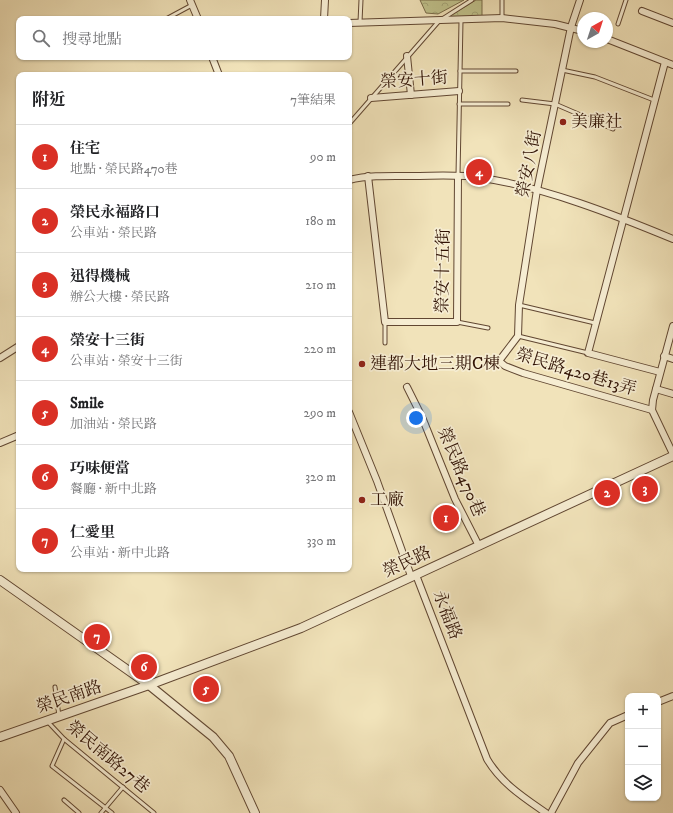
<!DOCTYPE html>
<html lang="zh-TW">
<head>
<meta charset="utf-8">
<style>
	:root { --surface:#fff; --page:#f2f2f2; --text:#202124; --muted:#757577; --line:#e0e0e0; --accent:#d93025 }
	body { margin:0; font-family:"IM FELL DW Pica","Noto Serif TC",serif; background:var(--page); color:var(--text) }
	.controls { position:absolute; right:12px; bottom:12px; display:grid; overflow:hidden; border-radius:8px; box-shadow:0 1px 3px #0004 }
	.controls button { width:36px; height:36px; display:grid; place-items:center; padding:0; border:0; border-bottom:1px solid var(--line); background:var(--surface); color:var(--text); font:20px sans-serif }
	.compass { position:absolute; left:577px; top:12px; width:36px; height:36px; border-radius:50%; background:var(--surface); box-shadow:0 1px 3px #0004; rotate:39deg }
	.you { position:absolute; left:416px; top:418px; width:14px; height:14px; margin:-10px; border:3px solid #fff; border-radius:50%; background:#1a73e8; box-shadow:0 0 0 6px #1a73e833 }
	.badge { display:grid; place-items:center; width:26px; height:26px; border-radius:50%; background:var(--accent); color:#fff; font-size:13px; font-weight:700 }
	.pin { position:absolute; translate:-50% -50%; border:2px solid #fff; box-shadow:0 1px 4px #0006 }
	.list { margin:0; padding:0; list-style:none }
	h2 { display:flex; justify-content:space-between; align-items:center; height:52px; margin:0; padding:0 16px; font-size:17px }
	h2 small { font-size:13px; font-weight:400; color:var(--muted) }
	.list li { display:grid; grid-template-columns:26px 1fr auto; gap:12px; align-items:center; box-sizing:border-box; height:64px; padding:0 16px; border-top:1px solid var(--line) }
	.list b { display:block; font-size:15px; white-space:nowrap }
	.list p { margin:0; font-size:13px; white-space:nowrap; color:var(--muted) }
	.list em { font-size:13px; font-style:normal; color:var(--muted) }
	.icon { flex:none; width:22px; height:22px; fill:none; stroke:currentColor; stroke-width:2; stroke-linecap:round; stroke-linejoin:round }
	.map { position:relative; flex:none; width:673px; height:813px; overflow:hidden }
	.search { position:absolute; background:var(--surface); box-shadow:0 1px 3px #0004; left:16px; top:16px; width:336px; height:44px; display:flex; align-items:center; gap:10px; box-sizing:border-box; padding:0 14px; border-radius:8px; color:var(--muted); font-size:15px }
	.panel { position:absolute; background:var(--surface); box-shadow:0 1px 3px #0004; left:16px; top:72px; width:336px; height:500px; border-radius:8px }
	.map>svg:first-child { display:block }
	.park { fill:url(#park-crowns); stroke:#786a48 }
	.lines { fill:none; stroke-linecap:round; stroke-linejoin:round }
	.service-casing { stroke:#614732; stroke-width:5 }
	.minor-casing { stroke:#614732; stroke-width:8 }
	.tertiary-casing { stroke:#614732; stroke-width:10 }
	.service { stroke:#f6edd2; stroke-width:3 }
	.minor { stroke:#f6edd2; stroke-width:6 }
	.tertiary { stroke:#f6edd2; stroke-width:8 }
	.poi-dot { fill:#8f2418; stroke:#f6edd2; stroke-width:1.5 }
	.labels { text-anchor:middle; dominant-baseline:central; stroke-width:3.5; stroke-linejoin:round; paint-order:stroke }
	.street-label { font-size:17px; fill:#311305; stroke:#f6edd2 }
	.poi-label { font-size:17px; fill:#311305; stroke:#f6edd2; text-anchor:start }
</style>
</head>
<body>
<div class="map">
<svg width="673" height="813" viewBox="0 0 673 813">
	<defs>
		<pattern id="park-crowns" width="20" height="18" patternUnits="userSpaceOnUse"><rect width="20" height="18" fill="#c0c28c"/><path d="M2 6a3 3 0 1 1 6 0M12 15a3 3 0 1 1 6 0" fill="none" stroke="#a5a677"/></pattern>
	</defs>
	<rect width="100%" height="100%" fill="#f1e3ba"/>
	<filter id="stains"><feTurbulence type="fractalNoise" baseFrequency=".005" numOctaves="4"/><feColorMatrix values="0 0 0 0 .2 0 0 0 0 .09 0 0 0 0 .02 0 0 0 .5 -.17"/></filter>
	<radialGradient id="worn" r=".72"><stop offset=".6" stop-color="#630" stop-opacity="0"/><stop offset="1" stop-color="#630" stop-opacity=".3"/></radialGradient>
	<g class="park">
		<polygon points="420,0 464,0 438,14 426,13"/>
		<polygon points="476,0 482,0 482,17 443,20"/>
	</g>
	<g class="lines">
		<defs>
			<g id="service">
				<polyline points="502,18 502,0"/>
				<polyline points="166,19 192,5"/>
				<polyline points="360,22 361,0"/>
				<polyline points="618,24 626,0"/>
				<polyline points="562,70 595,77 654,100"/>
				<polyline points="460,71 516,71"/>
				<polyline points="522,100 555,104 613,129"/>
				<polyline points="459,104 508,104"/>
				<polyline points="349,124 439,21 472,0"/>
				<polyline points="458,175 461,21"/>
				<polyline points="519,305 595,323"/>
				<polyline points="385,322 385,343"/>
				<polyline points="457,322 488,328"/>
				<polyline points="518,336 588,353"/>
				<polyline points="55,687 59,716"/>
				<polyline points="48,722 64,739 154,813"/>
				<polyline points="64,739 52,766 112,813"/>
				<polyline points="64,800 79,813"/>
				<polyline points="101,813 123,787"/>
			</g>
			<g id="minor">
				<polyline points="190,0 198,19"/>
				<polyline points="580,0 571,27 537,190 519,305 518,336 499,361 505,366 523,373 652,410"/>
				<polyline points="642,11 673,23"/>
				<polyline points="324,19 325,0"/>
				<polyline points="349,23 502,18 555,24 583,31"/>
				<polyline points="607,39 673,65"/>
				<polyline points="407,56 411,95"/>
				<polyline points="212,57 219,75"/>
				<polyline points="371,98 459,91"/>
				<polyline points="368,176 385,322 457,322 458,176"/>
				<path d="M349,180C370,175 391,176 412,176C436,176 459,174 482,178C544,187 615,215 673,239"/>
				<polyline points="673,326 653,400 652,410 673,454"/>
				<polyline points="664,356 673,359"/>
				<polyline points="0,358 19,346"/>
				<polyline points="660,372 588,353 665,62"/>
				<polyline points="407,387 422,417 455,499 479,546"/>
				<polyline points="656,389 673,394"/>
				<path d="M349,412L377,481L411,576L416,575L487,759C501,783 523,797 546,813"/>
				<polyline points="0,443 19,435"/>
				<polyline points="658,702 673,696"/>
				<polyline points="0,790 16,813"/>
				<polyline points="551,813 578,763 610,723 628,715"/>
			</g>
			<g id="tertiary">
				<polyline points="0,580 149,685 213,737 229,756 255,813"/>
				<polyline points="0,737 149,685 301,628 673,456"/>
			</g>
		</defs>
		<use href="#service" class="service-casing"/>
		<use href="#minor" class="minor-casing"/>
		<use href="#tertiary" class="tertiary-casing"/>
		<use href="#service" class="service"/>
		<use href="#minor" class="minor"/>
		<use href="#tertiary" class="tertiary"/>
	</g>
	<g class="poi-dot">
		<circle cx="563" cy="122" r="4"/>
		<circle cx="362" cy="364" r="4"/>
		<circle cx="362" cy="500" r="4"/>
	</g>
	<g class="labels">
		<g class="street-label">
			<text transform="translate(414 80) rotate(-4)">榮安十街</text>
			<text transform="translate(529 164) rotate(-79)">榮安八街</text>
			<text transform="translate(443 271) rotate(-89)">榮安十五街</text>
			<text transform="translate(576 372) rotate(17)">榮民路420巷13弄</text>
			<text transform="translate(461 472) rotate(67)">榮民路470巷</text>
			<text transform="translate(407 562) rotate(-25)">榮民路</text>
			<text transform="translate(447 615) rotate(69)">永福路</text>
			<text transform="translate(69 697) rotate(-19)">榮民南路</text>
			<text transform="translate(108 757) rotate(40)">榮民南路27巷</text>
		</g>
		<g class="poi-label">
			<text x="571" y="122">美廉社</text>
			<text x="370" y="364">連都大地三期C棟</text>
			<text x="370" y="500">工廠</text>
		</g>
	</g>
	<rect width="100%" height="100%" filter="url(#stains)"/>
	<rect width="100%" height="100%" fill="url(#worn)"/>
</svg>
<div class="controls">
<button>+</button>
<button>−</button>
<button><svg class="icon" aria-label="layers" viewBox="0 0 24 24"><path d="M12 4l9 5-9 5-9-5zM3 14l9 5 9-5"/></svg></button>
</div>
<svg class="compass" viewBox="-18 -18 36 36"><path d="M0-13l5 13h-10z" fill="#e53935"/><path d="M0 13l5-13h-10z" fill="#757577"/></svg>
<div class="you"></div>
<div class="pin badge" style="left:446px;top:518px">1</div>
<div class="pin badge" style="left:607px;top:493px">2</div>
<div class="pin badge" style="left:645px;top:489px">3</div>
<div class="pin badge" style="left:479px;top:172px">4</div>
<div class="pin badge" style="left:206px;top:689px">5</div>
<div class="pin badge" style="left:144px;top:667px">6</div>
<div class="pin badge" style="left:97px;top:637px">7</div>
<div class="search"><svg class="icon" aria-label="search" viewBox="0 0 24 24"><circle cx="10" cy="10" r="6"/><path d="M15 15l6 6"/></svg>搜尋地點</div>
<section class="panel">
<h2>附近<small>7筆結果</small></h2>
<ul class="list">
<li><span class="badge">1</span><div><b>住宅</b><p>地點 · 榮民路470巷</p></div><em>90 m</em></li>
<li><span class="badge">2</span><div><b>榮民永褔路口</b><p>公車站 · 榮民路</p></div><em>180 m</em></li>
<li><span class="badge">3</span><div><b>迅得機械</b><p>辦公大樓 · 榮民路</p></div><em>210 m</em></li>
<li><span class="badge">4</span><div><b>榮安十三街</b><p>公車站 · 榮安十三街</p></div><em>220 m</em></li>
<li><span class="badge">5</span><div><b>Smile</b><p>加油站 · 榮民路</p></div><em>290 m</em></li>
<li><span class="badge">6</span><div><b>巧味便當</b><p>餐廳 · 新中北路</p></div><em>320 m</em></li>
<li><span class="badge">7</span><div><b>仁愛里</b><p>公車站 · 新中北路</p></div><em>330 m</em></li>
</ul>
</section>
</div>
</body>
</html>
